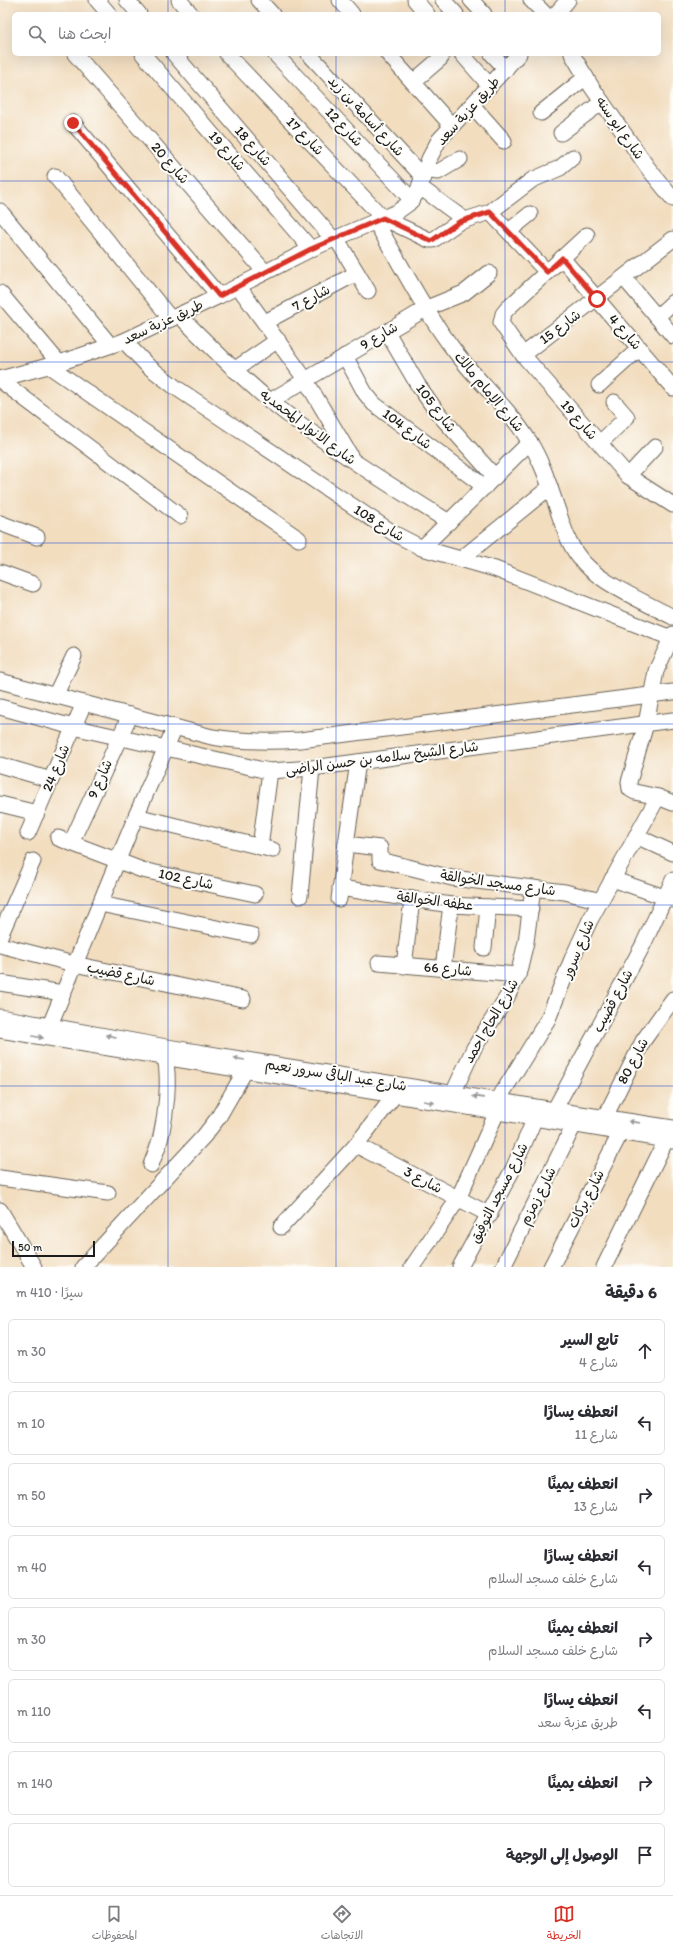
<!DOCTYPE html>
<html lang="ar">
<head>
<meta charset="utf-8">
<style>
	:root { --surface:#fff; --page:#f7f7f7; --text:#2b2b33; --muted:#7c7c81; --line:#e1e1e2; --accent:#d93025 }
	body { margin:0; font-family:Itim,"Playpen Sans Arabic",sans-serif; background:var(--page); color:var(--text); direction:rtl }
	.scale { position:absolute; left:12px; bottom:10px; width:83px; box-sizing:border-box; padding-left:4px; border:2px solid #1c1c1c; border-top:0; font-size:11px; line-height:14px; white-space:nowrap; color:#1c1c1c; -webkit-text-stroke:3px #fdfcf7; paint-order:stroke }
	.stop { position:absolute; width:12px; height:12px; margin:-9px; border:3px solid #d93025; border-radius:50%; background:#fff }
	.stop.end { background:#d93025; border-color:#fff; box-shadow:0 1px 4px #0008 }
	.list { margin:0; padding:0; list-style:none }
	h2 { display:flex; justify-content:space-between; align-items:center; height:52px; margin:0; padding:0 16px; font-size:17px }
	h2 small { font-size:13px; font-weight:400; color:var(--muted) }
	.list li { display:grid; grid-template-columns:26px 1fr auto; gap:12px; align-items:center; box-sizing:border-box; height:64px; margin:0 8px 8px; padding:0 8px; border:1px solid var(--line); border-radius:6px }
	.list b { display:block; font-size:15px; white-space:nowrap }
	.list p { margin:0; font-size:13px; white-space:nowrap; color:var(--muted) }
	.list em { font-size:13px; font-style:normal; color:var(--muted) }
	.icon { flex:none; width:22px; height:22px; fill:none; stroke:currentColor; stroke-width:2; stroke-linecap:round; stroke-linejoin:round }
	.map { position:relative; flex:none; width:673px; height:1267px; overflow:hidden; direction:ltr }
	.search { position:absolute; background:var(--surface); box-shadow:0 4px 16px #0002; left:12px; right:12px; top:12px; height:44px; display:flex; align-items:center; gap:10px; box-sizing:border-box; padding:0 14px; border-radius:6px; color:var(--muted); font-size:15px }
	.sheet { height:628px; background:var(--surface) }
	nav { display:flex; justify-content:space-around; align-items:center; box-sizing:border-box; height:56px; border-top:1px solid var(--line); background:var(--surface); font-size:11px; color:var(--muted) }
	nav a { display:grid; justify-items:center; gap:2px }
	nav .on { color:var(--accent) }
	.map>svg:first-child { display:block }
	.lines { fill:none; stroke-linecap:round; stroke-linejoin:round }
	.minor-casing { stroke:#676055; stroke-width:17 }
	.minor { stroke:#fff; stroke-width:15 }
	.oneway { fill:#999 }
	.route { stroke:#d93025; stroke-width:5 }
	.grid { fill:none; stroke:#1d4ed8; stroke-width:1; stroke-opacity:0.55 }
	.labels { text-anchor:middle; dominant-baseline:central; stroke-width:4; stroke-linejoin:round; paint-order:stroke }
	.street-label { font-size:14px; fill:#1c1c1c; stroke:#fdfcf7 }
</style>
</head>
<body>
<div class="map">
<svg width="673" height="1267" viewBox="0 0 673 1267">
	<rect width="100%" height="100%" fill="#fdfcf7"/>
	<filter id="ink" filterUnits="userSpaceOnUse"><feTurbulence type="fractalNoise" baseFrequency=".025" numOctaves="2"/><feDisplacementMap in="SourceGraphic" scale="8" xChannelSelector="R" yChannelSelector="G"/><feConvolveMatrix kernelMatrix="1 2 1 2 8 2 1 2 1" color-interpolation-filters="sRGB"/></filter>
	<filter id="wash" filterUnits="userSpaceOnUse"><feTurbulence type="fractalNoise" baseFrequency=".012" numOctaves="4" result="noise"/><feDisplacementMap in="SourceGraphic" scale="16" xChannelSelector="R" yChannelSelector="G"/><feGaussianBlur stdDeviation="0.9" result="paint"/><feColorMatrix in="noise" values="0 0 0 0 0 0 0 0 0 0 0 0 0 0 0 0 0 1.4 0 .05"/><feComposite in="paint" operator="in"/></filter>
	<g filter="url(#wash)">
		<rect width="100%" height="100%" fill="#f2ddbf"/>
	</g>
	<g filter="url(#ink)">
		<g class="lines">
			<defs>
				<g id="minor">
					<polyline points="97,0 109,14"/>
					<polyline points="127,0 139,14"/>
					<polyline points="179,0 191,14"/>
					<polyline points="259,0 272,14"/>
					<polyline points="340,0 352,14"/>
					<polyline points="415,0 427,14"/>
					<polyline points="443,0 456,14"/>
					<polyline points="471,0 484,14"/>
					<polyline points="531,0 545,14"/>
					<polyline points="556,14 568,0"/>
					<polyline points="75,54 265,272"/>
					<polyline points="143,54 311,249"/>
					<polyline points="174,54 333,239"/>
					<polyline points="227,54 383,218 429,240 433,240 459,222 490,212 532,180 560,168 573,157"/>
					<polyline points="275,54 412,200"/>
					<polyline points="309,54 424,178"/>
					<polyline points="388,54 452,126"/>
					<polyline points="462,54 490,86"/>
					<polyline points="492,54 506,69"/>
					<polyline points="572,54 591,86 648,168 673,199"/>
					<polyline points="413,82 441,58"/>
					<polyline points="472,105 504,141"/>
					<polyline points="541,113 586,77"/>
					<polyline points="73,123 219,296"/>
					<polyline points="561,133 602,102"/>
					<polyline points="426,170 438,172 460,159"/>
					<polyline points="55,176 171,319"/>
					<polyline points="420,187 465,220"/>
					<polyline points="0,211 110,345"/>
					<polyline points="490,212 547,272"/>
					<path d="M375,221C401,264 424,311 454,350C478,382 508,407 529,441C541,460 548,481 555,502C563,525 568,547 585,564C603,584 648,604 673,617"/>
					<polyline points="509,231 530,214"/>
					<polyline points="587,235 507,309 503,314 501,323 523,355 628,476 673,505"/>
					<polyline points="336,238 368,291"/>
					<polyline points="562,258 673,388"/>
					<polyline points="624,278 673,336"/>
					<polyline points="238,286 305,379 350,455"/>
					<polyline points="0,293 59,363"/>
					<path d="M179,315C209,345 238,375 270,401C327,446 388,484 449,522"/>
					<polyline points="657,317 673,302"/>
					<polyline points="265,322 357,273"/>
					<polyline points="387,332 418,385 437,412 495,477"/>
					<polyline points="124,341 148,366 175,387 366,515 395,534 422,548 495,569 671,638"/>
					<polyline points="523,355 673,239"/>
					<polyline points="345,356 365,393 374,404 485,487"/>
					<polyline points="49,366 299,539"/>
					<polyline points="234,370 278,340"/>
					<polyline points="0,379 59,363 124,341 219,296 311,249 397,212 408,204 417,193 429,159 439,140 519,54"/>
					<polyline points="0,380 180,516"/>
					<polyline points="599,385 640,348"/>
					<polyline points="270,401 427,308 464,293 489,273"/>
					<polyline points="600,443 627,417 614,402"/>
					<polyline points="628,476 655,447"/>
					<polyline points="0,523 37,537"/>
					<polyline points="422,548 530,442"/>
					<polyline points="461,559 550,487"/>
					<polyline points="0,572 33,584"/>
					<polyline points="673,634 656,671 646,724 629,782 630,789 635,792 658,797 673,803"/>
					<path d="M0,681L212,737C242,742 270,742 300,740L673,692"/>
					<polyline points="55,696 74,656"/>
					<polyline points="0,707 73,727 259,769 270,771 312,768 673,720"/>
					<polyline points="358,762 346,844 380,848 380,860 452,878 565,892 601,901"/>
					<polyline points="0,765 51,780"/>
					<polyline points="0,804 37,813"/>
					<polyline points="136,816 273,850"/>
					<polyline points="28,833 84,703"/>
					<polyline points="636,836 673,853"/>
					<polyline points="58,838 142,870 255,894"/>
					<polyline points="71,843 130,715"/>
					<polyline points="260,847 270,771"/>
					<polyline points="612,879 673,900"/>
					<polyline points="340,888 451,905 531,909"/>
					<polyline points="300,896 312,768"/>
					<polyline points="339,899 346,844"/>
					<polyline points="100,904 251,935"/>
					<polyline points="0,936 33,861"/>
					<polyline points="0,945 74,964 243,999"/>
					<polyline points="484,948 488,907"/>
					<polyline points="379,963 518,975"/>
					<polyline points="404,966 412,899"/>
					<polyline points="443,969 451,905"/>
					<polyline points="0,983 63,993"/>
					<polyline points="0,1017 161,1046 554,1110 673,1128"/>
					<polyline points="50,1025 136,816 175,727"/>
					<polyline points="0,1030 673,1141"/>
					<polyline points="498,1100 548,1019 572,959 590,920 658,797"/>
					<polyline points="449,1102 474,1048 507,997 518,975 526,942 533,888"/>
					<polyline points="550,1118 643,945 673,880"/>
					<polyline points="601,1125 643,1041 673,999"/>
					<polyline points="356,1145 490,1215"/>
					<path d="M151,1165C154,1156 159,1146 161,1136C166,1114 170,1080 165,1058"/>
					<polyline points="0,1178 108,1193"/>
					<polyline points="0,1210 34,1267"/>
					<polyline points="281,1227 356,1145 394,1096"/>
					<polyline points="83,1267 204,1136 218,1118 245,1071"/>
					<polyline points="412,1267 458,1199 497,1112"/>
					<polyline points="460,1267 513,1169 535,1118"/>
					<polyline points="503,1267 574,1125"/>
					<polyline points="551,1267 621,1132"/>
					<polyline points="604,1267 666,1140"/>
				</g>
			</defs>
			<use href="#minor" class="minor-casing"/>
			<use href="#minor" class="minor"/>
		</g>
		<defs><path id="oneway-solid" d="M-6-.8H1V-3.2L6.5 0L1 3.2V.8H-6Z"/></defs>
		<g class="oneway">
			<use href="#oneway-solid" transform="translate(111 1036) rotate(-169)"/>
			<use href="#oneway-solid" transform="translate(38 1037) rotate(10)"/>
			<use href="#oneway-solid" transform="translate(239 1059) rotate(-171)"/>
			<use href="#oneway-solid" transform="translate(478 1097) rotate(-172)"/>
			<use href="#oneway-solid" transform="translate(429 1102) rotate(9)"/>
			<use href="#oneway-solid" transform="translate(634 1122) rotate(-172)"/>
		</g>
	</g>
	<g class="lines" filter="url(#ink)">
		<polyline class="route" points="73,123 219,296 311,249 383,218 431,241 459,222 490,212 547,272 562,258 597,299"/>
	</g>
	<path class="grid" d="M168,0V14M336,0V14M505,0V14M168,54V1267M336,54V1267M505,54V1267M0,181H673M0,362H673M0,543H673M0,724H673M0,905H673M0,1086H673"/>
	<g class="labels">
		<g class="street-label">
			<text transform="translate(468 111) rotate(-48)">طريق عزبة سعد</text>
			<text transform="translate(366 116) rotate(47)">شارع أسامة بن زيد</text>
			<text transform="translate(344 127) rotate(47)">شارع 12</text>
			<text transform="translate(620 128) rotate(55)">شارع ابو سنه</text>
			<text transform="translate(305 136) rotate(46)">شارع 17</text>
			<text transform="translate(253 146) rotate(49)">شارع 18</text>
			<text transform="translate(227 151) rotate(49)">شارع 19</text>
			<text transform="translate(170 163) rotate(49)">شارع 20</text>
			<text transform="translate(311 298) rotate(-28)">شارع 7</text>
			<text transform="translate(163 322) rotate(-25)">طريق عزبة سعد</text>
			<text transform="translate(560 327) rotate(-37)">شارع 15</text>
			<text transform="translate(625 332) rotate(49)">شارع 4</text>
			<text transform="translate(379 336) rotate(-30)">شارع 9</text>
			<text transform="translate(489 392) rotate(50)">شارع الإمام مالك</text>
			<text transform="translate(436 408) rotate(53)">شارع 105</text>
			<text transform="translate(579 420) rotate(49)">شارع 19</text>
			<text transform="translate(308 427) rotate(37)">شارع الانوار المحمديه</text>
			<text transform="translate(407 429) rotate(37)">شارع 104</text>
			<text transform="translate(379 523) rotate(32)">شارع 108</text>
			<text transform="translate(382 758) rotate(-7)">شارع الشيخ سلامه بن حسن الراضى</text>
			<text transform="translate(56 768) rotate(-67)">شارع 24</text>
			<text transform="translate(100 779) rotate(-66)">شارع 9</text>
			<text transform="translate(186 879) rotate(12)">شارع 102</text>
			<text transform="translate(498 883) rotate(8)">شارع مسجد الخوالقة</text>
			<text transform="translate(435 901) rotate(7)">عطفه الخوالقة</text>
			<text transform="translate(578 949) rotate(-67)">شارع سرور</text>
			<text transform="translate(448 969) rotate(5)">شارع 66</text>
			<text transform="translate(121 974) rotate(12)">شارع قضيب</text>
			<text transform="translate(613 1001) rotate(-62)">شارع قضيب</text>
			<text transform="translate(491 1021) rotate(-60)">شارع الحاج احمد</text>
			<text transform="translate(633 1061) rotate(-62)">شارع 80</text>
			<text transform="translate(336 1075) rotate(9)">شارع عبد الباقى سرور نعيم</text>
			<text transform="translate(423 1180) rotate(28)">شارع 3</text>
			<text transform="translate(499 1193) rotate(-63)">شارع مسجد التوفيق</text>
			<text transform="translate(538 1196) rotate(-63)">شارع زمزم</text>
			<text transform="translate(586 1199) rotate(-63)">شارع بركات</text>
		</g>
	</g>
</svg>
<div class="scale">50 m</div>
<div class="stop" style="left:597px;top:299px"></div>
<div class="stop end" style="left:73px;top:123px"></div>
<div class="search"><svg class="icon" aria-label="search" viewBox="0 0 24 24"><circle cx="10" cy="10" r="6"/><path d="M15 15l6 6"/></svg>ابحث هنا</div>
</div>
<section class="sheet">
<h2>6 دقيقة<small>سيرًا · 410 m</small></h2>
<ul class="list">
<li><svg class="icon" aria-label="ahead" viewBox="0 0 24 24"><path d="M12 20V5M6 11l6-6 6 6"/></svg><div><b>تابع السير</b><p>شارع 4</p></div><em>30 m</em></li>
<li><svg class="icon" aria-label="left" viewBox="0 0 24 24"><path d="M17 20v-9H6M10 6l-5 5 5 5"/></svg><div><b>انعطف يسارًا</b><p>شارع 11</p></div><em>10 m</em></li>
<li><svg class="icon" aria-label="right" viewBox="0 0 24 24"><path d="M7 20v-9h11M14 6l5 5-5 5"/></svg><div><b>انعطف يمينًا</b><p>شارع 13</p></div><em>50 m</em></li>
<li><svg class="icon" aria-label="left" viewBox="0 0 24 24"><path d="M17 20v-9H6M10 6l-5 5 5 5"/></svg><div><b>انعطف يسارًا</b><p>شارع خلف مسجد السلام</p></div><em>40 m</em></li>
<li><svg class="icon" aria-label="right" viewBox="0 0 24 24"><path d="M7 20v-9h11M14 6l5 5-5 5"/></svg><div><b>انعطف يمينًا</b><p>شارع خلف مسجد السلام</p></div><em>30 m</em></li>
<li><svg class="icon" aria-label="left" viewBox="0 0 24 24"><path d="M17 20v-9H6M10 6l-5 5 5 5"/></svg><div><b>انعطف يسارًا</b><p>طريق عزبة سعد</p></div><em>110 m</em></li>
<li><svg class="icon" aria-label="right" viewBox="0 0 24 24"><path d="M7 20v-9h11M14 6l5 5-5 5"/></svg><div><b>انعطف يمينًا</b></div><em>140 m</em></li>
<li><svg class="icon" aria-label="arrive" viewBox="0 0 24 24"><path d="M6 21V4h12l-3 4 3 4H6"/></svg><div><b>الوصول إلى الوجهة</b></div></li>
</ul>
</section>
<nav>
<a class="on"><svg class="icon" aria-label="map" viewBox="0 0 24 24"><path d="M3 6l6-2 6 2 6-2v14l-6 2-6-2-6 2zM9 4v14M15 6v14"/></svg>الخريطة</a>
<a><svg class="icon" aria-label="directions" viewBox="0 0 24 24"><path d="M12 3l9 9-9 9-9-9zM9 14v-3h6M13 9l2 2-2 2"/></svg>الاتجاهات</a>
<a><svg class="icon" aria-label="saved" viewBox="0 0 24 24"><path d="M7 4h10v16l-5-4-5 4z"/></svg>المحفوظات</a>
</nav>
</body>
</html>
